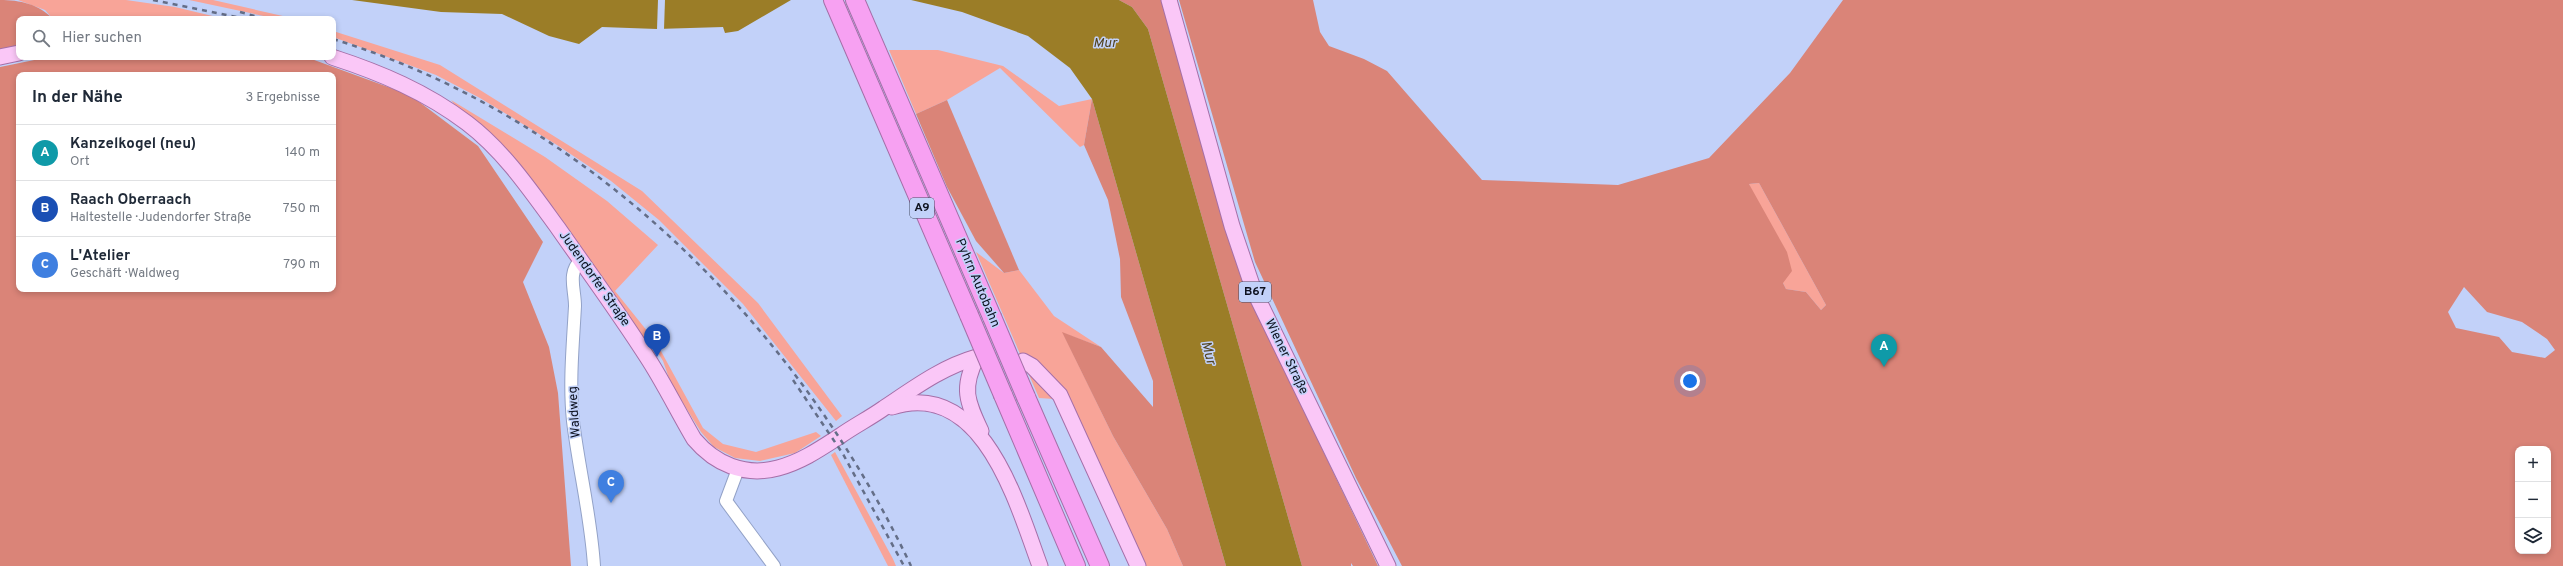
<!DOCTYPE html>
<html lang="de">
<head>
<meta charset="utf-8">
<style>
	:root { --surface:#fff; --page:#f6f6f7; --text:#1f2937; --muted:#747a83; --line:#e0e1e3; --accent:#7c3aed }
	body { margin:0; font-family:Overpass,sans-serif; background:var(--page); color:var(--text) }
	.controls { position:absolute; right:12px; bottom:12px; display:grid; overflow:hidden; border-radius:8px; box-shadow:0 2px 6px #0003 }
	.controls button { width:36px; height:36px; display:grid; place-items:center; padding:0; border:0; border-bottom:1px solid var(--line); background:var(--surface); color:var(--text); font:20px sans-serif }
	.you { position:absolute; left:1690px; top:381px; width:14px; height:14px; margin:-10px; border:3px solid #fff; border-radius:50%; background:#1a73e8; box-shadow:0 0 0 6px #1a73e833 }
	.badge { display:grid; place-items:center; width:26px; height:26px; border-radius:50%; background:var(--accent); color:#fff; font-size:13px; font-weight:700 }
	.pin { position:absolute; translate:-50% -33px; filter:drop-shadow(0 1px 2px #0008) }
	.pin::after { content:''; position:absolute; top:21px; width:14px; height:12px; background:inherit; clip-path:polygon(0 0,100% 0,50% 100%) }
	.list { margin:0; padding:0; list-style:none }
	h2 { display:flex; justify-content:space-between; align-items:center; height:52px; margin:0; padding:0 16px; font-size:17px }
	h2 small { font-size:13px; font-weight:400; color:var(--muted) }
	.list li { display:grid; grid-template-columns:26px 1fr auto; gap:12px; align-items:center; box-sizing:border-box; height:56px; padding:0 16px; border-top:1px solid var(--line) }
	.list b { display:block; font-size:15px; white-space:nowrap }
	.list p { margin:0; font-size:13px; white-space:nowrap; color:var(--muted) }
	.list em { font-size:13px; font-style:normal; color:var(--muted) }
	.icon { flex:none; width:22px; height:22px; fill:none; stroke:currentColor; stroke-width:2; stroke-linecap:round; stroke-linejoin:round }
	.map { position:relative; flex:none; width:2563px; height:566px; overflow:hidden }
	.search { position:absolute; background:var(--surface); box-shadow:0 2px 6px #0003; left:16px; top:16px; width:320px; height:44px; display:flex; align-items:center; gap:10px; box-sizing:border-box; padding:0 14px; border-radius:8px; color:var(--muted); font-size:15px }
	.panel { position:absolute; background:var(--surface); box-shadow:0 2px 6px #0003; left:16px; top:72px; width:320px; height:220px; border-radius:8px }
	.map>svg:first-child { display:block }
	.green { fill:#f8a498 }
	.forest { fill:#da8478; fill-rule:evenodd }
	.water { fill:#9b7d27 }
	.pier { fill:#c2d1f9 }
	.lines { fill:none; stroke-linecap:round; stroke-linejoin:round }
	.minor-casing { stroke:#93a2c7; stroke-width:14 }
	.major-casing { stroke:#a56fa8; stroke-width:17 }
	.highway-casing { stroke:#a56fa8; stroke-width:20 }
	.minor { stroke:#fff; stroke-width:12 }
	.major { stroke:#fac7f7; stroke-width:15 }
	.highway { stroke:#f7a1f2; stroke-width:18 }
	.rail { stroke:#646e88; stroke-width:2.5; stroke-dasharray:5 5; stroke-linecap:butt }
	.highway-bridge-casing { stroke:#a56fa8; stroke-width:20; stroke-linecap:butt }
	.highway-bridge { stroke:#f7a1f2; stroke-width:18 }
	.labels { text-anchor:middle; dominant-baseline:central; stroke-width:3; stroke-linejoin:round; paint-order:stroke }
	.shield { fill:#c2d1f9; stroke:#434b60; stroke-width:1 }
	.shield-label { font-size:12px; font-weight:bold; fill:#0d111f }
	.street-label { font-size:13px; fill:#0d111f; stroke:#c2d1f9 }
	.water-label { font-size:14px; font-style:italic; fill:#524421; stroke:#c2d1f9 }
</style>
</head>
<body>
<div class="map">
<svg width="2563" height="566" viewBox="0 0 2563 566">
	<rect width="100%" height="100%" fill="#c2d1f9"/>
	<g class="green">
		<polygon points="18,0 126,0 175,7 225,19 53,19 45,10"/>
		<polygon points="189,0 213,0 296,19 278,19"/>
		<polygon points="333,31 440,65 642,191 758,303 842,416 836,421 743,304 659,220 611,181 557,145 480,98 436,75 333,37"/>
		<polygon points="889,50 938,50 1003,66 1059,106 1092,99 1084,145 1080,147 1000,68 947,100 916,114"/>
		<polygon points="451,100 545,157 607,201 658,245 615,291 656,342 703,428 723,444 756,452 816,432 821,436 795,453 760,461 735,458 714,447 701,432 671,384 663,361 654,346 642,339"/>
		<polygon points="1759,183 1826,305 1821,310 1806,292 1786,289 1783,283 1749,184"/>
		<polygon points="976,252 1004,273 1019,270 1054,316 1101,347 1063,333 1113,436 1167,529 1183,566 1131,566 1054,399 1039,398"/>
		<polygon points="835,452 893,559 896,566 888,566 831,455"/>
	</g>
	<g class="forest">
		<path d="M0,0C20,0 39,4 53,19H19V53L0,57Z"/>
		<polygon points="1119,0 1163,0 1262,323 1378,566 1353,566 1351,563 1351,566 1302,566 1148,29 1132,7"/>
		<path d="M1179,0H1313L1320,32L1329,46L1364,59L1387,71L1482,180L1618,185L1709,158L1790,73L1843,0H2563V566H1402L1356,478L1255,262ZM1759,183L1826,305L1821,310L1806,292L1786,289L1783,283L1792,271L1787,252L1749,184ZM2464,287L2487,312L2522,322L2547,339L2555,350L2545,358L2512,352L2499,337L2456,328L2448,312ZM2518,449H2548V551H2518Z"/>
		<path d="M49,57H306L410,95L478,146L543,242L523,282L549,347L558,393L571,566H0V67ZM19,75H333V289H19Z"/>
		<polygon points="1092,99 1226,566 1183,566 1167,529 1113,436 1062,332 1101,347 1153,407 1153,381 1121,297 1120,259 1108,200 1084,145"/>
		<polygon points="947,100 1019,270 1004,273 976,241 947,187 916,114"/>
	</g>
	<g class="water">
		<polygon points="352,0 791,0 738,31 725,33 723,27 657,29 602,27 579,44 549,36 502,14 441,12"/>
		<polygon points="911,0 1119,0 1132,7 1148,29 1302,566 1226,566 1092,99 1070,68 1028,36 962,12"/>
	</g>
	<polygon class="pier" points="658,0 665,0 664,29 657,29"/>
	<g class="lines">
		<defs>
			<g id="minor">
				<path d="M581,260C567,273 575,289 575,306C573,344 569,383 573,421C579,470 591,517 594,566"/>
				<polyline points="738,469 726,501 774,566"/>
			</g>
			<g id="major">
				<polyline points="1169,0 1232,226 1254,291 1388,566"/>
				<polyline points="0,57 19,53"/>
				<path d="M332,57C381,73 426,92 467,123C504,151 531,191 558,228C588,271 619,313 647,357C664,383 678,412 694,439C715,464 745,477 778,468C801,462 820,449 840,436C854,426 870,418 884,408C914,388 942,367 977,357"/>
				<path d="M977,357C961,388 967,401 981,431"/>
				<polyline points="1023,361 1032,366 1060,395 1138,566"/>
				<path d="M892,407C983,378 1017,504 1040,566"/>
			</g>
			<g id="highway">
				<polyline points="833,0 969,315"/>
				<polyline points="855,0 992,317"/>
				<polyline points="1003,395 1076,566"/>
				<polyline points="1026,397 1100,566"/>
			</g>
		</defs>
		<use href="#minor" class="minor-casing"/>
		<use href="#major" class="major-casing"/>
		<use href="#highway" class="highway-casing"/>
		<use href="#minor" class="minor"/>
		<use href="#major" class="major"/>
		<use href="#highway" class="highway"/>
		<g class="rail">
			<polyline points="153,0 246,19"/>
			<polyline points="240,12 266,19"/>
			<path d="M333,39C590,118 798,327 911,566"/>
			<polyline points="793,380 843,454 904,566"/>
		</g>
		<defs>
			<g id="highway-bridge">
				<polyline points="969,315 1003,395"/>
				<polyline points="992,317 1026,397"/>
			</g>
		</defs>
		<use href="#highway-bridge" class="highway-bridge-casing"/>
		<use href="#highway-bridge" class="highway-bridge"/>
	</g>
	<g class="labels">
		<g class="shield">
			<rect x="910" y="198" width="24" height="20" rx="3"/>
			<rect x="1239" y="282" width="32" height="20" rx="3"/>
		</g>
		<g class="shield-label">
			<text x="922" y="208">A9</text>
			<text x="1255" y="292">B67</text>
		</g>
		<g class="street-label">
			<text transform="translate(594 279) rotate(55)">Judendorfer Straße</text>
			<text transform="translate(977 283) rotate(67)">Pyhrn Autobahn</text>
			<text transform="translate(1286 357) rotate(64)">Wiener Straße</text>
			<text transform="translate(575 412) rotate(-94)">Waldweg</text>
		</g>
		<g class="water-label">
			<text x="1105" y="43">Mur</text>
			<text transform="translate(1208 353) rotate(75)">Mur</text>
		</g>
	</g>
</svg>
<div class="controls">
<button>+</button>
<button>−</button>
<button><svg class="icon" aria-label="layers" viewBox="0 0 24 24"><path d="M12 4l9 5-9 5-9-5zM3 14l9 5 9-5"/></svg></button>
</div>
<div class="you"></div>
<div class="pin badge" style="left:1884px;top:367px;background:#0f9aa8">A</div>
<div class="pin badge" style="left:657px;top:357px;background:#1a4fb4">B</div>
<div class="pin badge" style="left:611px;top:503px;background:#3f7fe0">C</div>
<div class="search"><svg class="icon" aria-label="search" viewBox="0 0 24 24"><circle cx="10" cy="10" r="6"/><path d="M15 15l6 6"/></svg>Hier suchen</div>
<section class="panel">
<h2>In der Nähe<small>3 Ergebnisse</small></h2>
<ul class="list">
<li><span class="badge" style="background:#0f9aa8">A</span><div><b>Kanzelkogel (neu)</b><p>Ort</p></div><em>140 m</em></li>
<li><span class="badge" style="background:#1a4fb4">B</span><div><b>Raach Oberraach</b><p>Haltestelle · Judendorfer Straße</p></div><em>750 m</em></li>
<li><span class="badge" style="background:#3f7fe0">C</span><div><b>L'Atelier</b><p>Geschäft · Waldweg</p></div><em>790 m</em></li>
</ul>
</section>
</div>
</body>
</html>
